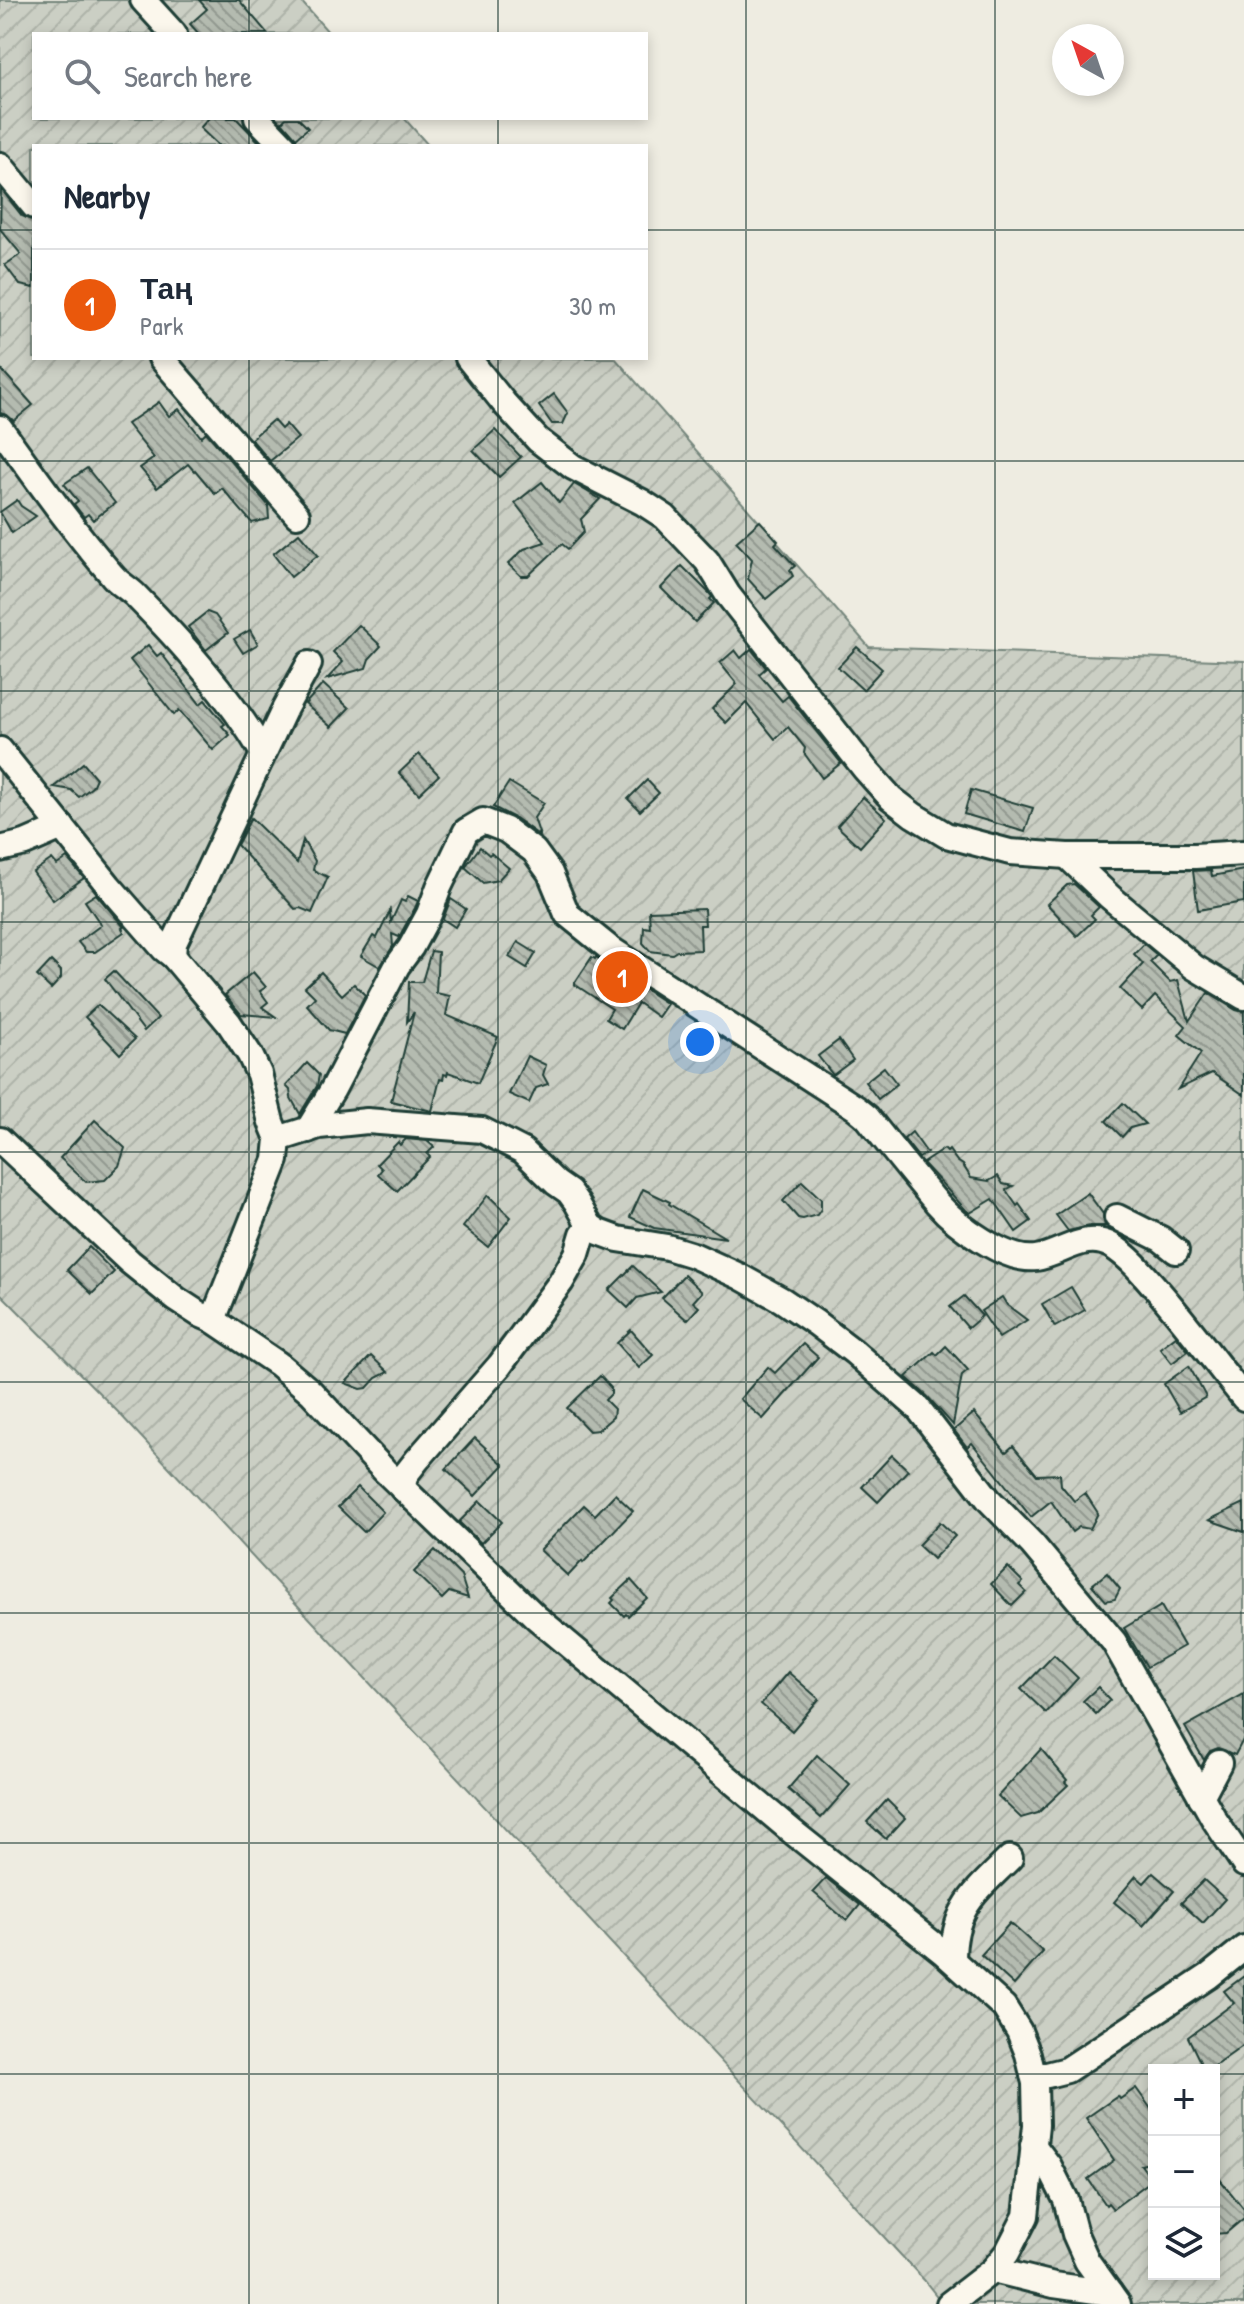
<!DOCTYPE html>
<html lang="en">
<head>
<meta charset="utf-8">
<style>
	:root { --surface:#fff; --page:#f2f2f3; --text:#1f2937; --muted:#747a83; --line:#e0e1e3; --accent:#ea580c }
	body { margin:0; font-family:"Patrick Hand",sans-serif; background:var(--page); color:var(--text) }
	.controls { position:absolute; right:24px; bottom:24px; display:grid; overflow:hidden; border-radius:0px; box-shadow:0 4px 12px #0003 }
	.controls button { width:72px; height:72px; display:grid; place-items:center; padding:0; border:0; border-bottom:2px solid var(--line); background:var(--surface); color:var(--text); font:40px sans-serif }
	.compass { position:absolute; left:1052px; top:24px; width:72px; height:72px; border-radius:50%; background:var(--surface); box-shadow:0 4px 12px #0003; rotate:320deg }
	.you { position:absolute; left:700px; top:1042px; width:28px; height:28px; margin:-20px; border:6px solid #fff; border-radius:50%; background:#1a73e8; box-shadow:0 0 0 12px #1a73e833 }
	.badge { display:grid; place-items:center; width:52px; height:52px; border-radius:50%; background:var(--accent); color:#fff; font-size:26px; font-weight:700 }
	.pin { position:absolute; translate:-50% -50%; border:4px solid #fff; box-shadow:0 2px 8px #0006 }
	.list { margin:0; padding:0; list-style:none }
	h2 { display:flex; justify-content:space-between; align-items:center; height:104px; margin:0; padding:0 32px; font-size:34px }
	h2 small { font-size:26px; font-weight:400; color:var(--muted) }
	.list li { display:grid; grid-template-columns:52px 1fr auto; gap:24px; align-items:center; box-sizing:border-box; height:112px; padding:0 32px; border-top:2px solid var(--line) }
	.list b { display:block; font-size:30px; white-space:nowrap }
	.list p { margin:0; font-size:26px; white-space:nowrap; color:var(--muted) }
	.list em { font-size:26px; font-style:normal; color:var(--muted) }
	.icon { flex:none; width:44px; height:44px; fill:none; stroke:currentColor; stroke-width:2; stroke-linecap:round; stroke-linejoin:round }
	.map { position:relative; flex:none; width:1244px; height:2304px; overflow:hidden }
	.search { position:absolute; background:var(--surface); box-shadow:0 4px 12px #0003; left:32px; top:32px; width:616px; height:88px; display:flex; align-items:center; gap:20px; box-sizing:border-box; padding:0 28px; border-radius:0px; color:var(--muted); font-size:30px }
	.panel { position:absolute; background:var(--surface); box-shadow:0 4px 12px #0003; left:32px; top:144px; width:616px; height:216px; border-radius:0px }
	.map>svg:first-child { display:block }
	.garden { fill:url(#garden-furrows); stroke:#75867c; stroke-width:2; fill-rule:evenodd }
	.building { fill:url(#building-back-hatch); stroke:#1f3d34; stroke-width:2 }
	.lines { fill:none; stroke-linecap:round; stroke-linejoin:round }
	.street-casing { stroke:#1f3d34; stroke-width:30 }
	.street { stroke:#fbf7ec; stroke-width:24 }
	.grid { fill:none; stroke:#1f3d34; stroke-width:2; stroke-opacity:0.55 }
</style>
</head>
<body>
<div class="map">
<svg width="1244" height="2304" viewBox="0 0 1244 2304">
	<defs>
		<pattern id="garden-furrows" width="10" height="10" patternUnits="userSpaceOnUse" patternTransform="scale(2)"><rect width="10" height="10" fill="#cbcfc4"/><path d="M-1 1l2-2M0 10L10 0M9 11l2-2" fill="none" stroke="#aeb3a9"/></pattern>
		<pattern id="building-back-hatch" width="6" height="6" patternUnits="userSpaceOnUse" patternTransform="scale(2)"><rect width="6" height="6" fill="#b4bbb0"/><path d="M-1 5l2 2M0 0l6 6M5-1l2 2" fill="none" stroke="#929990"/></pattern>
	</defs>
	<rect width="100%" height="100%" fill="#eeece1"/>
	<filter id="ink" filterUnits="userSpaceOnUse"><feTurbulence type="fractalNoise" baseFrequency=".0125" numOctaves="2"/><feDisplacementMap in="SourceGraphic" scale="16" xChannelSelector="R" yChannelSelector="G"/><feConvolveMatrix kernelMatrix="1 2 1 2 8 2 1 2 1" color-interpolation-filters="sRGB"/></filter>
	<g filter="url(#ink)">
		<path class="garden" d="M0,0H300L330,34H34V118H404L429,146H34V358H615L869,647L1244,661V2304H943L924,2280L118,1412L0,1293ZM1154,2070H1214V2274H1154Z"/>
		<g class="building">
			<polygon points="199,0 239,0 268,34 199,34 190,24 207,9"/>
			<polygon points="209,118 236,118 263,146 219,146 200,128"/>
			<polygon points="286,118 298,118 308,128 296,138 282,122"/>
			<polygon points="1,189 22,216 34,221 34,288 20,285 5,265 21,254 0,229"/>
			<polygon points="0,368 33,405 14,421 7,415 0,413"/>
			<polygon points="554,394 568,413 563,424 552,424 539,406"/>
			<polygon points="159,402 169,416 179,409 201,437 206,432 268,505 269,519 252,523 222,488 215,494 195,470 194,471 188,464 157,488 140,468 154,458 127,424"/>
			<polygon points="273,420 281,429 286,424 298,438 270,461 251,439"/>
			<polygon points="495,430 521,457 499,477 473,450"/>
			<polygon points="87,468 115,503 93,520 88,514 84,517 80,512 74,504 78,501 64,484"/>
			<polygon points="542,482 559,503 574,484 600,499 581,519 584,532 568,549 562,544 528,576 521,576 508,564 524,549 545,542 515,503"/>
			<polygon points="17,500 21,506 36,516 12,533 0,512"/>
			<polygon points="760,521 778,541 775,544 795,566 790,570 793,576 766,599 748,579 752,559 736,542"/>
			<polygon points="299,533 318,555 291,577 273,554"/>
			<polygon points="682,566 709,593 712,597 710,599 714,603 695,622 661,588"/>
			<polygon points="207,612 215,615 228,633 206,650 188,627"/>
			<polygon points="359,625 381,646 369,659 366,668 327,679 343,662 333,652"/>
			<polygon points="250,630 258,644 243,653 234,639"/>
			<polygon points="148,645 157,656 161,653 200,704 205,700 225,724 222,726 230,735 213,750 179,710 174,715 130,660"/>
			<polygon points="857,647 882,669 863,690 838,667"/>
			<polygon points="751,649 766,668 759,674 782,701 788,696 841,763 822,778 804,753 805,748 788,727 775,739 746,703 726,723 712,709 737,684 720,663 735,650 741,658"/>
			<polygon points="323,684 349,708 331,727 305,704"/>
			<polygon points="419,754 439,775 419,794 399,773"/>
			<polygon points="83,763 96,778 92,787 79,797 71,790 54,787"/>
			<polygon points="647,780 659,793 640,811 628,799"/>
			<polygon points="509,782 544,803 534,818 540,836 515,818 493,807"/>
			<polygon points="971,790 1033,808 1025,832 964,814"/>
			<polygon points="863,797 886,818 860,847 837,826"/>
			<polygon points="251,818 297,863 303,840 315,861 313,870 328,877 312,913 300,908 295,909 237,845"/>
			<polygon points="480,847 489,855 491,853 509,868 498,880 483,883 465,867"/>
			<polygon points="67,858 84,878 53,900 33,872 52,859 57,865"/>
			<polygon points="1211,870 1212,876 1244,870 1244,902 1198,910 1193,871"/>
			<polygon points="1074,884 1099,907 1091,915 1095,919 1077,936 1047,904 1067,885"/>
			<polygon points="96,894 124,927 122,928 124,932 95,952 86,952 78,942 101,925 85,901"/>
			<polygon points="408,896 418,901 415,908 399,937 392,934 393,946 380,967 361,956 373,936 377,938 390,911 391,922 401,900 405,902"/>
			<polygon points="451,899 466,909 455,927 443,919"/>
			<polygon points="704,909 705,925 700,925 701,950 677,951 672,954 650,951 643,943 644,927 650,928 649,911"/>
			<polygon points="518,942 536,953 527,968 509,957"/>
			<polygon points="1144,944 1157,955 1150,962 1170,982 1178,980 1189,1021 1208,993 1236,1010 1244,1012 1244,1095 1212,1073 1178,1089 1201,1053 1179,1035 1186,1026 1155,996 1142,1010 1120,989 1143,964 1134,954"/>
			<polygon points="431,951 438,952 436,993 450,996 446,1015 498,1037 478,1083 448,1072 447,1075 444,1074 443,1080 440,1079 432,1111 391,1101 414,1012 407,1022 409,982 422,982"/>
			<polygon points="592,957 595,959 596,957 617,971 614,977 641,993 644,989 667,1004 658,1017 638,1003 622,1029 606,1019 612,1009 574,984"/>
			<polygon points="51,961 61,971 61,978 51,989 37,976"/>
			<polygon points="114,971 158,1018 144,1031 105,979"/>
			<polygon points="253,972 266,987 260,991 268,1002 262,1007 276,1017 241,1014 225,995"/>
			<polygon points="321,972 342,995 354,984 365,995 345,1034 329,1030 307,1005 315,997 305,987"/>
			<polygon points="98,1005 135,1039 120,1054 85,1017"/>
			<polygon points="839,1040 853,1060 833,1075 818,1056"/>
			<polygon points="527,1056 546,1065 543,1075 548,1084 536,1088 529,1103 509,1094"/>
			<polygon points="307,1063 319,1075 317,1086 300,1114 291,1098 290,1090 286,1086"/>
			<polygon points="884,1067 897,1084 878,1099 865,1082"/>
			<polygon points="1123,1103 1145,1124 1130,1128 1122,1137 1106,1121"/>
			<polygon points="95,1120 125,1148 119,1166 105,1180 86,1182 60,1158"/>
			<polygon points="912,1132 927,1153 919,1158 904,1139"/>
			<polygon points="406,1139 427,1141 434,1147 427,1154 430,1157 397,1191 378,1174 382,1169 377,1164 398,1142 400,1145"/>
			<polygon points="944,1149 947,1152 949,1150 957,1161 963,1165 971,1178 989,1181 998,1176 1003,1184 1013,1186 1006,1190 1017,1206 1019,1204 1031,1221 1016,1232 993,1199 970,1213 966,1210 923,1163"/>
			<polygon points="802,1181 821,1199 821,1209 817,1215 803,1219 798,1218 783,1201"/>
			<polygon points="643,1189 670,1202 669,1204 726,1238 654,1228 630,1217"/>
			<polygon points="1088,1193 1103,1214 1105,1226 1090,1226 1068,1231 1056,1215"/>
			<polygon points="488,1195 511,1217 488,1247 463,1227"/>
			<polygon points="89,1247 114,1272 92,1294 67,1270"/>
			<polygon points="633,1266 661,1292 637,1298 628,1308 609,1290"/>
			<polygon points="684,1275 702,1292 693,1302 699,1307 687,1320 662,1298"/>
			<polygon points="1071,1287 1085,1310 1055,1327 1042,1304"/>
			<polygon points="964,1296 982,1316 968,1328 950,1307"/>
			<polygon points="1002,1297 1007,1305 1027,1320 999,1338 981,1311"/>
			<polygon points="631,1330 653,1355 639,1368 617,1343"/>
			<polygon points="1176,1336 1188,1351 1172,1363 1160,1348"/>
			<polygon points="803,1344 818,1357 763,1419 740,1399 768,1367 775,1373"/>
			<polygon points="946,1346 968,1370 962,1375 953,1425 928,1397 906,1377 934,1352 937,1355"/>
			<polygon points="371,1356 388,1372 376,1378 367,1388 361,1389 345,1383"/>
			<polygon points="1189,1366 1206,1397 1180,1412 1164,1384"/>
			<polygon points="600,1376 611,1388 611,1394 605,1400 614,1409 613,1417 598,1430 589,1431 567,1408"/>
			<polygon points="974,1413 1006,1452 1013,1446 1037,1475 1060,1474 1061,1485 1074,1501 1085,1493 1098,1513 1090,1529 1079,1527 1072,1532 1051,1501 1031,1517 972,1443 967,1447 954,1430"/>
			<polygon points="475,1438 504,1465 475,1496 446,1469"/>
			<polygon points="892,1455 908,1470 878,1502 862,1487"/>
			<polygon points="358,1487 383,1512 364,1532 338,1507"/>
			<polygon points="615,1494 633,1511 583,1563 582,1561 568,1576 540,1550 584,1505 595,1515"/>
			<polygon points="480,1501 502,1522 481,1543 459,1522"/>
			<polygon points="1244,1503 1244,1532 1209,1520"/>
			<polygon points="940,1522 955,1536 933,1559 918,1545"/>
			<polygon points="435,1550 461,1576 468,1598 449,1592 442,1599 414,1572"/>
			<polygon points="1008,1567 1023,1582 1019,1585 1026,1592 1012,1606 991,1584"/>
			<polygon points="1107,1573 1120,1589 1115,1599 1106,1601 1092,1585"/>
			<polygon points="631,1580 647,1598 628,1616 626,1614 624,1616 611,1603 614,1600 612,1598"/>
			<polygon points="1161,1606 1184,1646 1147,1667 1124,1628"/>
			<polygon points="1054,1655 1078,1678 1046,1713 1021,1689"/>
			<polygon points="788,1672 819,1699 792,1731 761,1704"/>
			<polygon points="1098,1687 1110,1700 1096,1714 1083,1701"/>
			<polygon points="1244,1694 1244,1738 1235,1755 1218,1748 1210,1751 1204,1760 1185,1727"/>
			<polygon points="1041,1749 1067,1780 1065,1782 1068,1785 1038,1813 1021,1818 998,1796"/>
			<polygon points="817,1755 850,1785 821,1818 788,1789"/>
			<polygon points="887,1800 905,1818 886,1839 867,1822"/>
			<polygon points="1153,1873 1174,1891 1143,1926 1114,1902 1136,1876 1144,1883"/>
			<polygon points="826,1878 860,1905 847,1921 813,1892"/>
			<polygon points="1204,1880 1225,1899 1203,1923 1181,1903"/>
			<polygon points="1010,1923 1043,1952 1014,1985 981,1955"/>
			<polygon points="1244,1976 1244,2045 1209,2070 1204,2070 1188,2037 1234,2003 1224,1991"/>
			<polygon points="1136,2088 1154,2113 1154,2162 1141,2165 1152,2180 1113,2209 1108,2203 1106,2205 1088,2179 1114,2160 1086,2118 1118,2096 1120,2099"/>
			<polygon points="1214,2172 1244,2209 1244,2218 1226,2233 1214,2234"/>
		</g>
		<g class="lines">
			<defs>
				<g id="street">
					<polyline points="143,0 174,34"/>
					<polyline points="257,118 284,146"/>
					<polyline points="0,165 34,206"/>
					<polyline points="161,358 297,515"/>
					<polyline points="468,358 504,403 538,440 573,467 642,502 665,517 707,561 728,595 865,769 891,798 913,815 946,835 1010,852 1067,856 1195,856 1244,853"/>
					<path d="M0,428C36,478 72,529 112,575C118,583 128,588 135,595C182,643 229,695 263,753"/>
					<polyline points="0,750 109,886 164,949 173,956 229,1023 250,1055 259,1074 271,1122 278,1139 276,1160 213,1320"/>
					<polyline points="0,849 25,843 62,827"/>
					<polyline points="1067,856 1110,897 1194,967 1244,997"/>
					<polyline points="173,956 174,943 285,708 309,664"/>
					<path d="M308,1130L333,1089L397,966L411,947L429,914L439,887L466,831L483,821L506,830L534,851L550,873L567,914L609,948L856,1108L867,1117C890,1146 913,1175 937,1203C956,1225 1006,1262 1036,1258C1061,1255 1085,1230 1112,1246C1130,1257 1146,1277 1160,1293C1189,1327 1216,1363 1244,1398"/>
					<polyline points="278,1139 319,1126 367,1121 482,1130 523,1151 556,1183 569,1192 577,1203 590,1226 599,1232 618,1239 667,1247 693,1255 739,1276 782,1300 816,1323 854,1352 918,1408 989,1500 1032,1544 1114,1642 1214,1819 1244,1864"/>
					<polyline points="0,1140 130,1262 176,1299 199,1314 213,1320 278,1364 311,1392 384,1470 537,1618 794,1833 943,1952 1004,2007 1019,2031 1028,2054 1035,2083 1036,2125 1026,2216 1007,2253 993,2270 949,2304"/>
					<polyline points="1117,1217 1161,1239 1176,1251"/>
					<polyline points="402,1488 406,1474 417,1460 500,1365 561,1282 577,1254 583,1234 590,1226"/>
					<polyline points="1201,1797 1219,1763"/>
					<path d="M953,1960C953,1907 975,1893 1010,1858"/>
					<polyline points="1033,2075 1047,2075 1067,2070 1209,1976 1244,1948"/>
					<polyline points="1033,2145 1049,2166 1066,2200 1075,2234 1087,2261 1118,2304"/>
					<polyline points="993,2270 1054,2285 1110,2293"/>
				</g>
			</defs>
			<use href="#street" class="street-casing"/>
			<use href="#street" class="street"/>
		</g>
	</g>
	<path class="grid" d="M249,0V34M498,0V34M746,0V2304M995,0V2304M249,118V146M498,118V146M0,230H34M646,230H1244M249,358V2304M498,358V2304M0,461H1244M0,691H1244M0,922H1244M0,1152H1244M0,1382H1244M0,1613H1244M0,1843H1244M0,2074H1154M1214,2074H1244"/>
</svg>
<div class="controls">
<button>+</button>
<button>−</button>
<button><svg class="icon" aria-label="layers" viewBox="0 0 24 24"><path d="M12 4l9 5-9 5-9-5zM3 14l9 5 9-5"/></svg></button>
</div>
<svg class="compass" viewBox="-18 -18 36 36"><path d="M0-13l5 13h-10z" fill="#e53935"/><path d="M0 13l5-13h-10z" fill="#747a83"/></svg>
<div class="you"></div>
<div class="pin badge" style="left:622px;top:977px">1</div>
<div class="search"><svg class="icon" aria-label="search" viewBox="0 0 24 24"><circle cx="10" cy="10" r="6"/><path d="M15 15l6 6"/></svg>Search here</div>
<section class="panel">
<h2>Nearby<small></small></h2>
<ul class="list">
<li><span class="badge">1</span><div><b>Таң</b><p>Park</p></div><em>30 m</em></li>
</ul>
</section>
</div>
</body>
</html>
